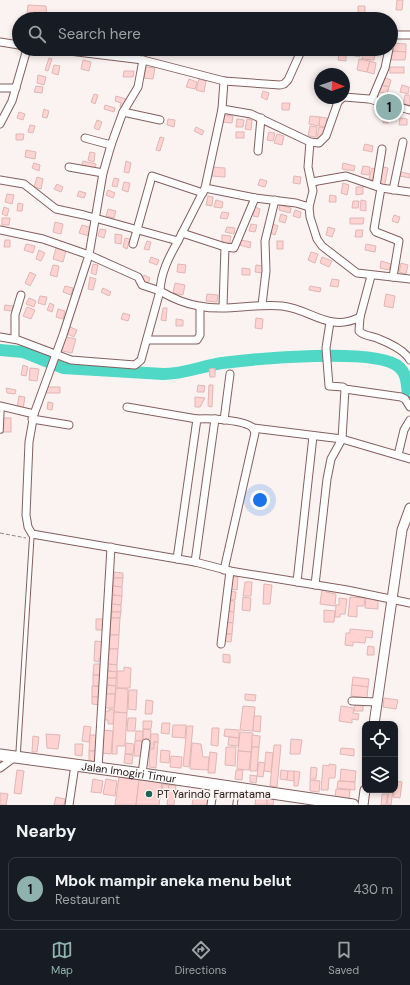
<!DOCTYPE html>
<html lang="en">
<head>
<meta charset="utf-8">
<style>
	:root { --surface:#171b24; --page:#20242c; --text:#f1f3f6; --muted:#9ea1a6; --line:#363941; --accent:#90b2af }
	body { margin:0; font-family:"DM Sans",sans-serif; background:var(--page); color:var(--text) }
	.controls { position:absolute; right:12px; bottom:12px; display:grid; overflow:hidden; border-radius:8px; box-shadow:0 2px 6px #0003 }
	.controls button { width:36px; height:36px; display:grid; place-items:center; padding:0; border:0; border-bottom:1px solid var(--line); background:var(--surface); color:var(--text); font:20px sans-serif }
	.compass { position:absolute; left:314px; top:68px; width:36px; height:36px; border-radius:50%; background:var(--surface); box-shadow:0 2px 6px #0003; rotate:92deg }
	.you { position:absolute; left:260px; top:500px; width:14px; height:14px; margin:-10px; border:3px solid #fff; border-radius:50%; background:#1a73e8; box-shadow:0 0 0 6px #1a73e833 }
	.badge { display:grid; place-items:center; width:26px; height:26px; border-radius:50%; background:var(--accent); color:#111; font-size:13px; font-weight:700 }
	.pin { position:absolute; translate:-50% -50%; border:2px solid #fff; box-shadow:0 1px 4px #0006 }
	.list { margin:0; padding:0; list-style:none }
	h2 { display:flex; justify-content:space-between; align-items:center; height:52px; margin:0; padding:0 16px; font-size:17px }
	h2 small { font-size:13px; font-weight:400; color:var(--muted) }
	.list li { display:grid; grid-template-columns:26px 1fr auto; gap:12px; align-items:center; box-sizing:border-box; height:64px; margin:0 8px 8px; padding:0 8px; border:1px solid var(--line); border-radius:8px }
	.list b { display:block; font-size:15px; white-space:nowrap }
	.list p { margin:0; font-size:13px; white-space:nowrap; color:var(--muted) }
	.list em { font-size:13px; font-style:normal; color:var(--muted) }
	.icon { flex:none; width:22px; height:22px; fill:none; stroke:currentColor; stroke-width:2; stroke-linecap:round; stroke-linejoin:round }
	.map { position:relative; flex:none; width:410px; height:805px; overflow:hidden }
	.search { position:absolute; background:var(--surface); box-shadow:0 2px 6px #0003; left:12px; right:12px; top:12px; height:44px; display:flex; align-items:center; gap:10px; box-sizing:border-box; padding:0 14px; border-radius:22px; color:var(--muted); font-size:15px }
	.sheet { height:124px; background:var(--surface) }
	nav { display:flex; justify-content:space-around; align-items:center; box-sizing:border-box; height:56px; border-top:1px solid var(--line); background:var(--surface); font-size:11px; color:var(--muted) }
	nav a { display:grid; justify-items:center; gap:2px }
	nav .on { color:var(--accent) }
	.map>svg:first-child { display:block }
	.lines { fill:none; stroke-linecap:round; stroke-linejoin:round }
	.river { stroke:#4fd8c5; stroke-width:12 }
	.building { fill:#fed3d1; stroke:#dfb7b6 }
	.service-casing { stroke:#83605f; stroke-width:5.5 }
	.minor-casing { stroke:#83605f; stroke-width:9 }
	.tertiary-casing { stroke:#83605f; stroke-width:11 }
	.primary-casing { stroke:#83605f; stroke-width:13 }
	.path { stroke:#908584; stroke-width:1; stroke-dasharray:4 2; stroke-linecap:butt }
	.service { stroke:#fff; stroke-width:3.5 }
	.minor { stroke:#fff; stroke-width:7 }
	.tertiary { stroke:#fff; stroke-width:9 }
	.primary { stroke:#fff; stroke-width:11 }
	.poi-dot { fill:#196359; stroke:#fbf3f2; stroke-width:1.5 }
	.labels { text-anchor:middle; dominant-baseline:central; stroke-width:3; stroke-linejoin:round; paint-order:stroke }
	.street-label { font-size:11px; fill:#241615; stroke:#fbf3f2 }
	.poi-label { font-size:11px; fill:#241615; stroke:#fbf3f2; text-anchor:start }
</style>
</head>
<body>
<div class="map">
<svg width="410" height="805" viewBox="0 0 410 805">
	<rect width="100%" height="100%" fill="#fbf3f2"/>
	<g class="lines">
		<path class="river" d="M0,350L23,352L63,368L163,374C184,374 202,366 222,363C254,359 377,347 399,367C410,377 405,389 410,401"/>
	</g>
	<g class="building">
		<polygon points="397,0 403,0 402,10 396,10"/>
		<polygon points="28,5 46,6 47,19 39,19 39,15 27,14"/>
		<polygon points="358,6 365,6 365,13 358,12"/>
		<polygon points="392,43 406,44 406,52 392,51"/>
		<polygon points="352,49 361,49 360,57 351,55"/>
		<polygon points="392,51 406,52 405,60 391,60"/>
		<polygon points="363,52 375,54 374,60 362,59"/>
		<polygon points="339,54 346,54 346,61 338,60"/>
		<polygon points="49,58 52,59 48,71 45,70"/>
		<polygon points="359,59 370,61 367,72 357,70"/>
		<polygon points="83,60 91,62 89,71 81,69"/>
		<polygon points="370,61 376,63 374,74 367,72"/>
		<polygon points="54,65 60,66 58,75 52,73"/>
		<polygon points="146,67 155,68 153,79 144,78"/>
		<rect x="390" y="67" width="14" height="6"/>
		<polygon points="124,71 134,71 133,77 123,77"/>
		<polygon points="38,75 46,77 44,85 37,83"/>
		<polygon points="383,77 391,80 389,87 381,85"/>
		<polygon points="189,79 197,82 195,89 186,87"/>
		<polygon points="199,79 206,81 204,92 196,90"/>
		<polygon points="381,85 389,87 387,94 379,92"/>
		<polygon points="402,85 409,87 408,94 400,92"/>
		<polygon points="36,86 43,87 42,93 34,92"/>
		<polygon points="263,91 269,93 267,100 261,97"/>
		<polygon points="94,94 98,95 95,104 91,102"/>
		<polygon points="405,95 410,95 410,107 403,106"/>
		<polygon points="116,96 126,99 125,108 120,107 121,103 115,101"/>
		<polygon points="282,103 290,103 289,110 282,110"/>
		<polygon points="105,105 115,108 114,112 104,109"/>
		<polygon points="44,109 49,111 47,118 42,117"/>
		<polygon points="19,112 25,114 23,120 17,118"/>
		<polygon points="384,114 390,115 388,123 383,123"/>
		<polygon points="222,115 233,116 232,123 222,122"/>
		<polygon points="310,116 320,117 319,126 309,124"/>
		<polygon points="320,117 327,118 326,127 319,126"/>
		<polygon points="400,118 407,119 407,125 399,125"/>
		<polygon points="168,119 175,120 174,127 167,125"/>
		<polygon points="237,119 244,120 243,127 236,127"/>
		<polygon points="247,119 252,120 251,130 245,129"/>
		<polygon points="97,120 102,122 99,130 94,128"/>
		<polygon points="30,125 35,126 33,133 28,132"/>
		<polygon points="310,126 317,127 316,137 308,136"/>
		<polygon points="196,127 204,131 202,135 194,131"/>
		<polygon points="319,127 325,128 323,139 317,138"/>
		<rect x="236" y="132" width="8" height="6"/>
		<polygon points="269,132 275,133 273,141 267,140"/>
		<polygon points="16,134 24,134 23,140 16,140"/>
		<polygon points="277,134 284,136 282,145 274,143"/>
		<polygon points="160,137 164,138 160,151 156,150"/>
		<polygon points="365,144 373,146 372,152 363,150"/>
		<polygon points="26,150 36,152 35,159 25,157"/>
		<polygon points="90,152 95,153 94,162 88,160"/>
		<polygon points="83,161 96,164 95,171 81,168"/>
		<polygon points="126,161 131,163 129,173 124,172"/>
		<polygon points="34,163 40,165 39,171 32,168"/>
		<polygon points="343,163 355,166 354,171 342,169"/>
		<polygon points="363,166 370,167 369,175 361,174"/>
		<polygon points="212,167 225,168 225,177 212,176"/>
		<polygon points="383,167 388,168 384,188 378,186"/>
		<polygon points="372,168 378,170 374,180 369,179"/>
		<polygon points="401,172 410,174 410,178 400,176"/>
		<polygon points="294,176 301,177 300,184 293,183"/>
		<polygon points="37,177 43,179 41,189 34,187"/>
		<polygon points="114,178 119,179 117,187 112,186"/>
		<polygon points="260,179 267,181 265,187 258,185"/>
		<polygon points="124,182 130,183 128,192 122,190"/>
		<polygon points="343,183 349,185 347,195 341,193"/>
		<polygon points="57,184 63,187 61,192 54,189"/>
		<polygon points="356,187 363,187 363,194 356,195"/>
		<polygon points="108,190 115,193 113,198 106,195"/>
		<polygon points="79,191 86,193 84,198 77,196"/>
		<polygon points="7,194 14,195 12,204 5,202"/>
		<polygon points="330,195 336,196 336,202 329,202"/>
		<polygon points="208,196 213,197 212,206 206,205"/>
		<polygon points="216,200 223,202 222,208 214,207"/>
		<polygon points="361,200 366,201 366,211 360,210"/>
		<polygon points="353,201 359,201 358,208 352,208"/>
		<polygon points="18,203 23,204 22,211 17,211"/>
		<polygon points="280,205 291,208 290,213 279,210"/>
		<polygon points="4,207 9,209 7,216 2,214"/>
		<polygon points="255,207 260,209 258,217 253,216"/>
		<polygon points="108,209 116,211 114,218 106,216"/>
		<polygon points="295,210 301,212 300,218 293,216"/>
		<polygon points="222,212 229,213 227,219 220,218"/>
		<polygon points="281,214 287,216 285,223 279,221"/>
		<polygon points="394,215 400,217 398,223 392,221"/>
		<polygon points="2,218 10,218 9,225 2,225"/>
		<polygon points="350,218 364,218 363,224 350,224"/>
		<polygon points="55,222 63,224 61,234 53,232"/>
		<polygon points="251,224 257,225 255,232 249,231"/>
		<polygon points="273,224 278,226 275,235 270,233"/>
		<polygon points="82,225 92,228 89,236 79,233"/>
		<polygon points="227,227 235,228 234,234 225,232"/>
		<polygon points="328,227 335,229 332,237 326,235"/>
		<polygon points="100,229 106,230 104,238 98,236"/>
		<polygon points="356,230 363,230 362,237 355,237"/>
		<polygon points="115,234 122,235 121,244 115,243"/>
		<polygon points="222,235 231,236 230,243 222,242"/>
		<polygon points="125,238 130,239 127,249 123,247"/>
		<polygon points="5,240 10,240 10,247 4,247"/>
		<polygon points="241,240 251,242 250,248 240,245"/>
		<polygon points="147,241 151,242 149,250 144,249"/>
		<rect x="277" y="241" width="6" height="8"/>
		<polygon points="26,244 35,246 33,253 24,250"/>
		<polygon points="366,244 376,246 375,252 365,250"/>
		<polygon points="56,248 66,251 63,262 53,259"/>
		<polygon points="39,250 45,253 41,261 36,259"/>
		<polygon points="311,252 318,254 315,263 308,260"/>
		<polygon points="151,257 159,260 157,265 149,262"/>
		<polygon points="322,257 332,261 329,267 320,263"/>
		<polygon points="381,261 391,264 389,270 380,268"/>
		<polygon points="401,263 408,265 406,274 399,272"/>
		<polygon points="93,264 98,265 96,275 91,273"/>
		<polygon points="178,264 186,265 185,273 177,272"/>
		<polygon points="53,265 59,266 57,277 50,275"/>
		<polygon points="256,265 264,266 263,273 255,272"/>
		<polygon points="242,268 250,269 250,275 242,275"/>
		<polygon points="30,272 36,275 30,286 25,283"/>
		<polygon points="144,275 150,278 148,284 141,281"/>
		<polygon points="90,277 96,279 93,290 88,289"/>
		<polygon points="332,279 339,280 338,287 330,286"/>
		<polygon points="175,283 185,285 183,295 173,293"/>
		<polygon points="65,286 73,288 71,295 63,292"/>
		<polygon points="310,286 321,288 320,292 309,290"/>
		<polygon points="103,288 111,292 109,296 101,292"/>
		<polygon points="207,294 218,295 217,302 206,301"/>
		<polygon points="386,294 395,296 393,308 384,306"/>
		<polygon points="40,296 47,297 45,305 38,303"/>
		<polygon points="29,298 36,301 34,307 26,304"/>
		<polygon points="50,303 54,305 52,312 47,310"/>
		<polygon points="5,305 13,306 12,311 4,310"/>
		<polygon points="27,307 35,310 31,319 23,316"/>
		<polygon points="163,308 167,308 166,321 161,320"/>
		<polygon points="58,309 65,311 63,319 56,317"/>
		<polygon points="123,313 130,315 128,321 121,319"/>
		<polygon points="256,318 263,319 262,329 255,328"/>
		<polygon points="176,319 183,320 183,326 176,326"/>
		<polygon points="68,326 77,330 74,337 65,333"/>
		<polygon points="66,337 76,339 72,353 62,351"/>
		<polygon points="23,365 28,367 26,376 21,375"/>
		<polygon points="30,368 39,369 37,381 29,380"/>
		<polygon points="215,368 215,377 210,377 209,369"/>
		<polygon points="198,385 205,386 204,392 197,392"/>
		<polygon points="209,385 213,385 212,407 208,406"/>
		<polygon points="47,387 60,387 60,393 45,393"/>
		<polygon points="6,388 16,390 15,394 7,393"/>
		<polygon points="19,396 25,397 23,409 17,408"/>
		<polygon points="195,397 205,398 200,407 195,407"/>
		<polygon points="48,402 53,403 52,410 47,409"/>
		<rect x="2" y="418" width="9" height="14"/>
		<polygon points="114,572 123,573 123,578 114,578"/>
		<polygon points="231,577 238,577 237,590 230,589"/>
		<polygon points="114,578 123,578 122,587 113,586"/>
		<polygon points="245,582 252,582 251,596 243,596"/>
		<polygon points="264,584 272,585 270,604 263,604"/>
		<polygon points="113,586 122,587 122,596 113,595"/>
		<polygon points="322,589 326,589 326,592 336,594 335,606 320,604"/>
		<polygon points="228,591 236,592 235,600 228,600"/>
		<polygon points="113,595 122,596 121,605 112,604"/>
		<polygon points="243,597 251,598 250,611 242,610"/>
		<polygon points="350,597 365,598 364,606 357,606 357,617 348,616"/>
		<polygon points="366,597 378,598 378,609 365,608"/>
		<polygon points="339,598 347,599 345,614 340,614 340,617 335,617 336,605 339,605"/>
		<polygon points="227,600 235,601 234,612 226,611"/>
		<polygon points="112,604 121,605 121,612 112,612"/>
		<polygon points="324,610 335,611 334,622 324,622"/>
		<polygon points="226,611 234,612 233,623 225,622"/>
		<polygon points="112,612 121,612 120,618 111,618"/>
		<polygon points="111,618 120,618 119,635 110,635"/>
		<polygon points="96,619 106,619 105,630 96,630"/>
		<polygon points="225,622 233,623 232,634 224,634"/>
		<polygon points="350,629 373,631 372,638 366,637 365,643 353,642 353,646 345,645 346,633 350,633"/>
		<polygon points="224,634 232,634 231,642 223,641"/>
		<polygon points="110,635 119,635 118,649 109,649"/>
		<polygon points="95,641 105,642 104,659 99,658 99,662 94,661"/>
		<polygon points="368,646 374,647 374,655 367,655"/>
		<polygon points="109,649 118,649 117,665 108,664"/>
		<polygon points="223,654 230,655 230,663 223,662"/>
		<polygon points="94,664 101,664 101,675 93,675"/>
		<polygon points="108,664 117,665 117,672 108,671"/>
		<polygon points="124,667 131,668 130,688 117,688 117,671 124,671"/>
		<polygon points="108,671 117,672 116,678 107,678"/>
		<polygon points="93,675 101,675 100,686 93,686"/>
		<polygon points="353,677 369,679 368,687 352,685"/>
		<polygon points="107,678 116,678 116,686 107,685"/>
		<polygon points="107,685 116,686 115,694 106,694"/>
		<polygon points="352,685 368,687 367,698 351,696"/>
		<polygon points="92,686 102,687 101,697 92,697"/>
		<polygon points="116,688 128,689 127,713 114,712"/>
		<polygon points="129,690 137,690 136,710 128,709"/>
		<polygon points="106,694 115,694 114,708 105,708"/>
		<polygon points="245,694 256,695 255,701 245,700"/>
		<polygon points="92,697 101,697 101,705 92,704"/>
		<polygon points="384,698 398,700 396,709 383,707"/>
		<polygon points="146,700 153,701 152,714 145,714"/>
		<polygon points="355,705 363,706 363,711 354,711"/>
		<polygon points="243,706 255,707 253,731 240,730"/>
		<polygon points="341,706 354,708 353,713 359,714 358,720 352,719 352,723 339,721"/>
		<polygon points="109,709 114,710 113,724 108,724 108,720 103,720 104,711 109,711"/>
		<polygon points="114,712 127,713 125,746 117,746 117,754 112,754"/>
		<polygon points="254,716 261,716 260,732 253,731"/>
		<polygon points="128,718 136,718 135,731 127,731"/>
		<polygon points="143,721 152,721 151,729 143,729"/>
		<polygon points="162,723 170,723 169,734 161,733"/>
		<polygon points="173,725 186,725 185,738 172,737"/>
		<polygon points="84,726 91,727 89,742 82,741"/>
		<polygon points="187,726 193,726 189,767 183,766"/>
		<polygon points="212,728 219,728 218,746 211,745"/>
		<polygon points="143,729 151,730 150,740 143,740"/>
		<polygon points="225,729 239,730 239,738 224,736"/>
		<polygon points="103,730 113,731 111,754 101,753"/>
		<polygon points="136,731 143,731 142,741 135,741"/>
		<polygon points="240,732 253,733 251,752 238,751"/>
		<polygon points="46,734 60,735 58,749 47,748"/>
		<polygon points="151,734 158,734 158,742 154,742 154,748 150,748"/>
		<polygon points="90,735 98,735 97,751 89,751"/>
		<polygon points="252,735 260,736 259,747 252,747"/>
		<polygon points="33,736 39,737 37,752 32,752"/>
		<polygon points="229,737 239,738 238,746 228,745"/>
		<polygon points="291,739 302,740 300,754 290,754"/>
		<polygon points="135,741 142,741 141,756 134,756"/>
		<polygon points="154,742 158,742 156,768 149,767 150,749 154,749"/>
		<polygon points="126,743 134,744 133,754 125,754"/>
		<polygon points="192,743 201,744 203,757 209,757 208,770 190,769"/>
		<polygon points="75,744 83,744 82,756 75,755"/>
		<polygon points="274,745 281,745 277,787 270,786"/>
		<polygon points="226,747 236,747 235,766 225,765"/>
		<polygon points="252,747 259,747 257,771 250,771"/>
		<polygon points="341,748 354,749 354,756 340,754"/>
		<polygon points="161,750 170,751 169,763 160,762"/>
		<polygon points="89,751 97,751 96,761 89,761"/>
		<polygon points="238,751 251,752 249,770 237,769"/>
		<polygon points="210,752 217,753 215,773 208,773"/>
		<polygon points="266,752 273,753 271,772 264,771"/>
		<polygon points="125,754 133,755 132,764 124,763"/>
		<polygon points="171,756 182,757 181,768 170,767"/>
		<polygon points="259,762 265,763 263,777 257,776"/>
		<polygon points="329,764 336,765 335,778 329,778 328,790 321,790 323,765 329,766"/>
		<polygon points="311,767 317,768 316,779 310,779"/>
		<polygon points="341,769 356,771 355,782 340,781"/>
		<polygon points="17,770 24,771 21,794 14,793"/>
		<polygon points="236,770 243,770 242,780 235,779"/>
		<polygon points="281,770 288,771 287,780 280,779"/>
		<polygon points="288,771 294,771 294,781 287,780"/>
		<polygon points="294,771 300,772 298,786 294,786"/>
		<polygon points="250,775 257,776 256,783 250,782"/>
		<polygon points="119,777 139,780 136,805 115,805"/>
		<polygon points="93,779 103,781 101,793 91,792"/>
		<polygon points="106,779 117,781 115,796 103,794"/>
		<polygon points="139,780 162,782 159,805 136,805"/>
		<polygon points="310,780 320,781 319,792 310,791"/>
		<polygon points="338,781 355,782 355,790 337,788"/>
		<polygon points="395,781 402,782 400,798 393,797"/>
		<polygon points="163,784 169,785 169,794 162,793"/>
		<polygon points="169,785 176,785 174,805 167,805"/>
		<polygon points="336,789 350,790 349,799 335,798"/>
		<polygon points="389,790 393,790 391,805 387,804"/>
		<polygon points="0,793 8,794 6,805 0,805"/>
		<polygon points="194,793 210,795 209,805 192,805"/>
		<polygon points="382,794 388,794 386,805 381,805"/>
		<polygon points="256,796 267,797 267,805 255,805"/>
		<polygon points="56,797 65,799 64,805 54,805"/>
		<polygon points="267,797 274,798 273,805 267,805"/>
	</g>
	<g class="lines">
		<defs>
			<g id="service">
				<polyline points="1,431 2,407"/>
				<polyline points="18,755 32,534"/>
				<polyline points="235,805 237,789"/>
			</g>
			<g id="minor">
				<polyline points="30,17 30,19"/>
				<polyline points="391,35 410,35"/>
				<polyline points="0,42 19,45"/>
				<polyline points="53,49 143,60 224,81 280,85 284,84 288,80 302,49"/>
				<polyline points="143,60 138,87 123,112 111,145 103,173 89,255 63,335 34,414 29,442 26,515 28,527 32,534 195,562 230,571 347,590 410,603"/>
				<polyline points="0,88 16,88"/>
				<polyline points="344,97 369,99 410,110"/>
				<polyline points="372,99 385,68 389,49"/>
				<polyline points="222,109 224,81"/>
				<polyline points="123,112 160,120"/>
				<polyline points="0,124 12,101 27,49"/>
				<polyline points="85,138 111,145"/>
				<polyline points="310,142 308,167 313,191 309,207 310,217 317,239 322,246 357,273 410,279"/>
				<polyline points="258,151 261,118"/>
				<polyline points="69,167 103,173"/>
				<polyline points="0,180 24,184 56,209 84,215 178,241 205,188 222,109 251,114 310,142 319,143 326,136 338,102 342,98"/>
				<polyline points="312,182 346,176 381,188 410,192"/>
				<polyline points="376,186 382,149"/>
				<polyline points="205,188 255,198 296,203 309,207"/>
				<polyline points="381,188 374,229 376,232 399,241 393,277"/>
				<polyline points="393,190 403,142"/>
				<polyline points="138,226 152,176 203,193"/>
				<polyline points="0,230 43,239 89,255 138,277 142,285 160,291 141,360 135,365 71,360 18,340 0,337"/>
				<polyline points="182,233 225,247 234,248 255,198"/>
				<path d="M178,241C169,257 161,272 160,291C172,298 186,304 199,306C226,312 254,303 282,306C311,309 329,333 360,317"/>
				<polyline points="133,244 137,230"/>
				<path d="M371,276L360,317L359,331C363,336 373,336 379,339C389,343 405,351 410,360"/>
				<polyline points="262,305 266,271 265,241 275,200"/>
				<polyline points="223,307 225,247"/>
				<polyline points="330,322 326,348 329,386 343,387 345,389 401,397 405,399 410,407"/>
				<polyline points="15,339 15,315 21,295"/>
				<polyline points="147,340 197,340 200,335 200,307"/>
				<polyline points="0,406 34,414"/>
				<polyline points="127,407 197,419"/>
				<polyline points="32,419 69,425"/>
				<polyline points="224,420 230,374"/>
				<polyline points="253,428 342,439 410,459"/>
				<polyline points="398,455 404,430 410,420"/>
				<path d="M177,559L197,419C209,418 245,420 253,428L255,433L224,570"/>
				<polyline points="195,562 215,419"/>
				<polyline points="297,582 313,436"/>
				<polyline points="315,585 327,479 331,459 342,439 345,389"/>
				<polyline points="221,644 230,571"/>
				<polyline points="352,701 377,702"/>
				<polyline points="0,768 15,757"/>
				<polyline points="98,768 111,547"/>
				<polyline points="142,774 146,743"/>
				<polyline points="69,805 75,765"/>
				<polyline points="211,805 214,785"/>
			</g>
			<g id="tertiary">
				<polyline points="374,724 402,530 410,508"/>
				<polyline points="363,805 365,790"/>
			</g>
			<g id="primary">
				<path id="s1" d="M0,755L142,774L353,805"/>
			</g>
		</defs>
		<use href="#service" class="service-casing"/>
		<use href="#minor" class="minor-casing"/>
		<use href="#tertiary" class="tertiary-casing"/>
		<use href="#primary" class="primary-casing"/>
		<polyline class="path" points="0,533 26,538"/>
		<use href="#service" class="service"/>
		<use href="#minor" class="minor"/>
		<use href="#tertiary" class="tertiary"/>
		<use href="#primary" class="primary"/>
	</g>
	<circle class="poi-dot" cx="149" cy="794" r="4"/>
	<g class="labels">
		<g class="street-label">
			<text stroke="none"><textPath href="#s1" startOffset="130">Jalan Imogiri Timur</textPath></text>
		</g>
		<g class="poi-label">
			<text x="157" y="794">PT Yarindo Farmatama</text>
		</g>
	</g>
</svg>
<div class="controls">
<button><svg class="icon" aria-label="locate" viewBox="0 0 24 24"><circle cx="12" cy="12" r="6"/><path d="M12 2v4M12 18v4M2 12h4M18 12h4"/></svg></button>
<button><svg class="icon" aria-label="layers" viewBox="0 0 24 24"><path d="M12 4l9 5-9 5-9-5zM3 14l9 5 9-5"/></svg></button>
</div>
<svg class="compass" viewBox="-18 -18 36 36"><path d="M0-13l5 13h-10z" fill="#e53935"/><path d="M0 13l5-13h-10z" fill="#9ea1a6"/></svg>
<div class="you"></div>
<div class="pin badge" style="left:389px;top:107px">1</div>
<div class="search"><svg class="icon" aria-label="search" viewBox="0 0 24 24"><circle cx="10" cy="10" r="6"/><path d="M15 15l6 6"/></svg>Search here</div>
</div>
<section class="sheet">
<h2>Nearby<small></small></h2>
<ul class="list">
<li><span class="badge">1</span><div><b>Mbok mampir aneka menu belut</b><p>Restaurant</p></div><em>430 m</em></li>
</ul>
</section>
<nav>
<a class="on"><svg class="icon" aria-label="map" viewBox="0 0 24 24"><path d="M3 6l6-2 6 2 6-2v14l-6 2-6-2-6 2zM9 4v14M15 6v14"/></svg>Map</a>
<a><svg class="icon" aria-label="directions" viewBox="0 0 24 24"><path d="M12 3l9 9-9 9-9-9zM9 14v-3h6M13 9l2 2-2 2"/></svg>Directions</a>
<a><svg class="icon" aria-label="saved" viewBox="0 0 24 24"><path d="M7 4h10v16l-5-4-5 4z"/></svg>Saved</a>
</nav>
</body>
</html>
